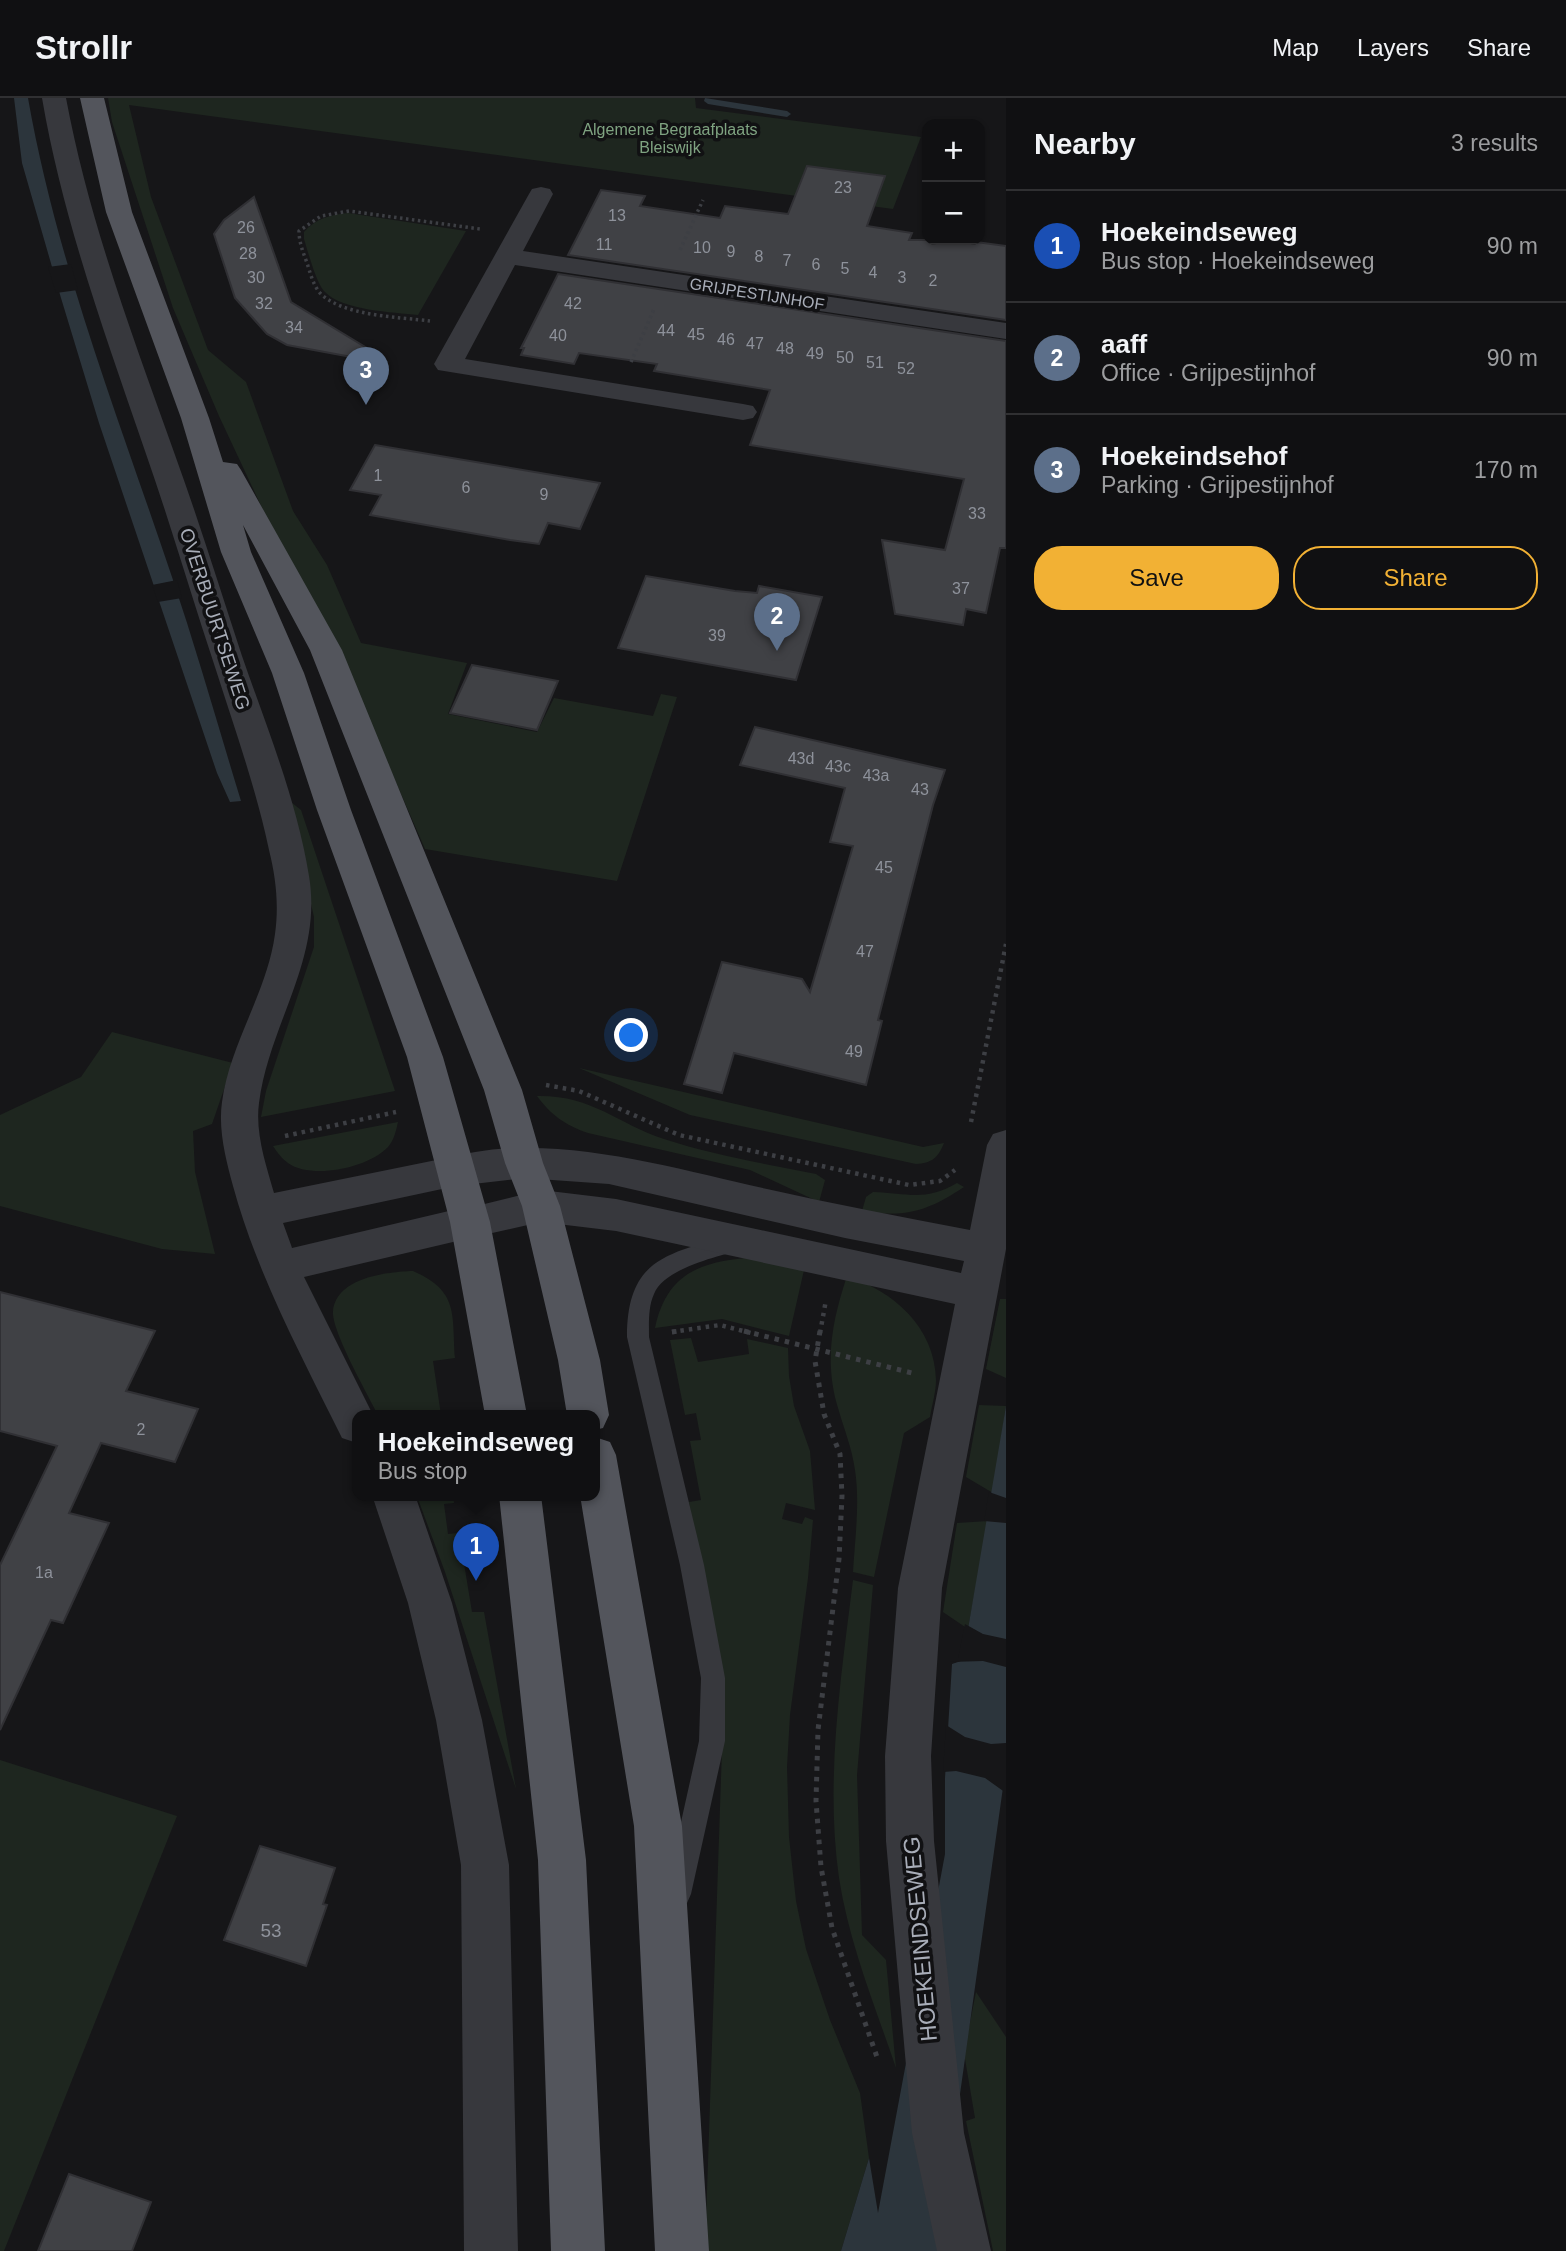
<!DOCTYPE html>
<html lang="en">
<head>
<meta charset="utf-8">
<style>
	:root { --surface:#101012; --page:#1e1e20; --text:#f1f3f6; --muted:#9c9d9f; --line:#303032; --accent:#f2b134 }
	body { margin:0; font-family:Arial,sans-serif; background:var(--page); color:var(--text) }
	.controls { position:absolute; right:21px; top:21px; display:grid; overflow:hidden; border-radius:14px; box-shadow:0 2px 5px #0004 }
	.controls button { width:63px; height:63px; display:grid; place-items:center; padding:0; border:0; border-bottom:2px solid var(--line); background:var(--surface); color:var(--text); font:35px sans-serif }
	.you { position:absolute; left:632px; top:938px; width:24px; height:24px; margin:-18px; border:5px solid #fff; border-radius:50%; background:#1a73e8; box-shadow:0 0 0 10px #1a73e833 }
	.badge { display:grid; place-items:center; width:46px; height:46px; border-radius:50%; background:var(--accent); color:#fff; font-size:23px; font-weight:700 }
	.pin { position:absolute; translate:-50% -58px; filter:drop-shadow(0 2px 4px #0008) }
	.pin::after { content:''; position:absolute; top:37px; width:24px; height:21px; background:inherit; clip-path:polygon(0 0,100% 0,50% 100%) }
	.popup { position:absolute; left:352px; top:1312px; width:248px; height:91px; box-sizing:border-box; display:grid; place-content:center; border-radius:14px; background:var(--surface); filter:drop-shadow(0 2px 5px #0005); font-size:23px; white-space:nowrap; color:var(--muted) }
	.popup b { font-size:26px; color:var(--text) }
	.popup::after { content:''; position:absolute; left:50%; top:100%; margin-left:-14px; border:14px solid transparent; border-top-color:var(--surface) }
	.list { margin:0; padding:0; list-style:none }
	h2 { display:flex; justify-content:space-between; align-items:center; height:91px; margin:0; padding:0 28px; font-size:30px }
	h2 small { font-size:23px; font-weight:400; color:var(--muted) }
	.list li { display:grid; grid-template-columns:46px 1fr auto; gap:21px; align-items:center; box-sizing:border-box; height:112px; padding:0 28px; border-top:2px solid var(--line) }
	.list b { display:block; font-size:26px; white-space:nowrap }
	.list p { margin:0; font-size:23px; white-space:nowrap; color:var(--muted) }
	.list em { font-size:23px; font-style:normal; color:var(--muted) }
	.actions { display:flex; gap:14px; padding:21px 28px }
	.actions a { flex:1; padding:16px 0; border:2px solid var(--accent); border-radius:28px; text-align:center; font-size:24px; color:var(--accent) }
	.actions .main { background:var(--accent); color:#111 }
	.map { position:relative; flex:none; width:1006px; height:2153px; overflow:hidden }
	header { display:flex; align-items:center; gap:42px; box-sizing:border-box; height:98px; padding:0 35px; background:var(--surface); border-bottom:2px solid var(--line) }
	header strong { font-size:33px }
	nav { display:flex; gap:38px; margin-inline-start:auto; font-size:24px }
	main { display:flex }
	aside { flex:1; background:var(--surface) }
	.map>svg:first-child { display:block }
	.green { fill:#1e261f }
	.water { fill:#2c353c }
	.pier { fill:#161618 }
	.lines { fill:none; stroke-linecap:round; stroke-linejoin:round }
	.stream { fill:#2c353c; fill-rule:evenodd }
	.building { fill:#404145; stroke:#303034; stroke-width:2 }
	.path-far2 { stroke:#3d3f44; stroke-width:3.5; stroke-dasharray:2.5 3.5; stroke-linecap:butt }
	.path-far1 { stroke:#3d3f44; stroke-width:4.5; stroke-dasharray:3.5 5; stroke-linecap:butt }
	.path { stroke:#3d3f44; stroke-width:5; stroke-dasharray:4.5 6; stroke-linecap:butt }
	.service { fill:#37383d; fill-rule:evenodd }
	.minor { fill:#37383d; fill-rule:evenodd }
	.tertiary { fill:#37383d; fill-rule:evenodd }
	.primary { fill:#53555c; fill-rule:evenodd }
	.labels { text-anchor:middle; dominant-baseline:central; stroke-width:7; stroke-linejoin:round; paint-order:stroke }
	.far-park-label { font-size:16px; fill:#7fa381; stroke:#111113 }
	.number-label { font-size:16px; fill:#8e929b }
	.far-street-label { font-size:16px; fill:#a8adb8; stroke:#111113 }
	.street-label { font-size:19px; fill:#a8adb8; stroke:#111113 }
	.near-number-label { font-size:19px; fill:#8e929b }
	.near-street-label { font-size:23px; fill:#a8adb8; stroke:#111113 }
</style>
</head>
<body>
<header>
<strong>Strollr</strong>
<nav><a>Map</a><a>Layers</a><a>Share</a></nav>
</header>
<main>
<div class="map">
<svg width="1006" height="2153" viewBox="0 0 1006 2153">
	<rect width="100%" height="100%" fill="#161618"/>
	<g class="green">
		<polygon points="108,0 695,0 696,10 921,39 893,111 129,7 151,99 208,252 246,284 293,413 327,467 361,545 467,565 448,616 537,634 554,600 653,618 661,596 677,599 617,783 425,751 333,540 263,412 219,318 173,210 112,24"/>
		<path d="M348,115L466,133L418,217C393,214 342,213 324,193C316,184 308,154 304,141V134C316,120 331,117 348,115Z"/>
		<polygon points="287,701 301,712 395,993 261,1019 266,993 314,849 314,819"/>
		<polygon points="112,934 233,965 212,1026 193,1033 195,1074 215,1156 162,1151 0,1108 0,1017 81,979"/>
		<path d="M579,970L923,1049L944,1045C938,1060 932,1065 916,1066L690,1017Z"/>
		<path d="M537,998C592,997 616,1025 664,1041C713,1057 765,1066 816,1076L825,1082L819,1104L750,1072L588,1035C565,1027 551,1017 537,998Z"/>
		<path d="M398,1024C396,1033 394,1042 388,1049C368,1070 312,1082 288,1065C282,1061 277,1054 273,1048Z"/>
		<path d="M957,1085L964,1089C928,1113 906,1120 862,1113L866,1099L873,1094C908,1095 924,1104 957,1085Z"/>
		<path d="M745,1160L804,1172L789,1238L722,1221L655,1230C666,1179 695,1165 745,1160Z"/>
		<path d="M413,1173C459,1193 452,1216 455,1260L433,1263L441,1317H378C368,1297 331,1232 333,1213C337,1179 387,1174 413,1173Z"/>
		<path d="M847,1178C893,1193 935,1229 936,1282C936,1294 932,1307 930,1319L904,1335L874,1479L853,1474C855,1440 860,1405 855,1372C852,1350 844,1331 838,1310C824,1264 832,1223 847,1178Z"/>
		<polygon points="1000,1201 1006,1201 1006,1280 986,1271"/>
		<polygon points="691,1240 698,1264 749,1256 747,1241 788,1250 789,1278 794,1308 810,1353 815,1412 786,1405 782,1421 802,1426 805,1419 813,1422 808,1480 790,1617 787,1669 789,1739 796,1803 806,1851 830,1922 860,1995 869,2060 841,2153 705,2153 723,1621 689,1404 701,1402 690,1343 701,1342 696,1315 685,1317 670,1242"/>
		<polygon points="979,1307 1006,1308 993,1395 966,1379"/>
		<polygon points="453,1397 454,1405 444,1406 448,1436 459,1435 472,1514 484,1514 516,1691 445,1474 418,1401"/>
		<polygon points="988,1423 968,1531 943,1514 957,1425"/>
		<path d="M853,1482L873,1487L857,1677L862,1837L886,1862L896,1970C875,1908 849,1845 839,1780C825,1681 841,1580 853,1482Z"/>
		<polygon points="0,1662 177,1718 4,2153 0,2153"/>
		<polygon points="976,1894 1006,1939 1006,2153 993,2153 966,2023 975,2020 964,1955"/>
	</g>
	<g class="water">
		<path d="M14,0H28C57,165 119,321 172,479C197,553 218,628 241,703L230,704L217,675L99,325L61,200L22,65Z"/>
		<polygon points="1006,1308 1006,1668 938,2153 841,2153 869,2060 878,2115 945,1756 945,1680 952,1566 961,1563 968,1531"/>
	</g>
	<g class="pier">
		<polygon points="71,166 78,192 56,195 48,169"/>
		<polygon points="177,482 182,500 158,504 152,487"/>
		<polygon points="989,1394 1006,1400 1006,1425 984,1423"/>
		<polygon points="965,1526 983,1536 1006,1541 1006,1569 983,1563 950,1564 958,1560"/>
		<polygon points="946,1627 965,1639 991,1646 1006,1645 1006,1695 985,1680 956,1673 943,1674"/>
	</g>
	<g class="lines">
		<polygon class="stream" points="705,0 787,13 791,16 787,19 708,6 704,3"/>
	</g>
	<g class="building">
		<polygon points="807,68 885,78 867,128 912,135 909,142 961,142 1006,148 1006,222 568,157 601,92 645,98 640,108 720,120 725,108 788,116"/>
		<polygon points="254,99 291,204 385,261 384,265 287,247 267,236 235,200 214,136 224,122"/>
		<polygon points="558,176 1006,243 1006,450 1000,450 986,515 966,511 963,527 895,516 882,442 945,452 964,381 750,347 770,292 654,273 657,266 579,255 574,266 521,257 524,250 521,250"/>
		<polygon points="375,347 600,385 580,431 548,425 539,446 510,442 370,417 381,397 350,392"/>
		<polygon points="646,478 735,493 757,495 759,488 822,499 796,582 618,550"/>
		<polygon points="472,567 558,583 537,632 450,615"/>
		<polygon points="755,629 945,672 933,707 878,922 882,923 866,987 734,955 722,995 684,986 722,864 802,881 810,894 853,748 830,744 845,690 740,667"/>
		<polygon points="0,1194 155,1233 126,1293 198,1311 175,1364 101,1345 69,1415 109,1425 63,1525 51,1522 0,1632 0,1467 57,1348 0,1333"/>
		<polygon points="260,1748 335,1770 323,1806 327,1807 306,1868 224,1842"/>
		<polygon points="69,2076 151,2104 132,2153 38,2153"/>
	</g>
	<g class="lines">
		<g class="path-far2">
			<polyline points="680,152 703,102"/>
			<path d="M430,223C399,219 342,218 320,195C313,187 310,174 307,165C303,154 299,144 299,133L321,118L349,113L480,131"/>
			<polyline points="631,264 654,211"/>
		</g>
		<g class="path-far1">
			<polyline points="546,987 579,993 679,1037 909,1087 940,1083 955,1072"/>
			<polyline points="971,1024 1006,846"/>
			<polyline points="285,1038 396,1014"/>
			<polyline points="672,1234 720,1227 751,1235"/>
			<polyline points="820,1235 826,1202"/>
		</g>
		<g class="path">
			<polyline points="744,1233 916,1276"/>
			<polyline points="820,1233 815,1263 824,1316 840,1356 842,1398 839,1461 818,1632 816,1703 821,1769 832,1830 877,1959"/>
			<polyline points="672,1234 679,1233"/>
		</g>
		<path class="service" d="M737,1135L745,1138L748,1144L745,1150C719,1159 665,1169 654,1196C648,1209 649,1225 649,1239L704,1467L725,1580V1643L691,1796L687,1805L678,1809L669,1805L665,1796L699,1643L701,1580L680,1467L627,1239C627,1157 671,1156 737,1135Z"/>
		<g class="minor">
			<path d="M42,0H66C89,123 133,239 175,357C199,423 220,491 242,558C267,630 297,703 309,778C323,861 269,926 259,1005C255,1035 266,1067 274,1095L456,1058L470,1062L475,1073L470,1084L456,1088L283,1125L291,1147L292,1150L470,1108L484,1113L490,1124L484,1135L470,1140L304,1179L373,1317H357V1345L342,1340C301,1257 257,1176 233,1088C226,1062 218,1032 222,1004C230,945 267,895 275,836C279,807 276,780 269,752C256,690 234,629 215,569C191,497 170,424 145,353C105,236 63,122 42,0Z"/>
			<polygon points="541,89 550,91 553,96 523,153 1006,225 1006,241 515,167 465,261 743,306 753,308 757,314 753,320 743,322 438,272 434,266 529,96 532,91"/>
			<polygon points="372,1397 415,1397 452,1505 482,1622 509,1767 518,2153 464,2153 461,1767 436,1622 408,1505"/>
		</g>
		<path class="tertiary" d="M1006,1032V1151L942,1490L931,1658L934,1743L964,2035L991,2153H937L912,2035L886,1743L885,1658L898,1490L955,1206L616,1133L541,1124L470,1140L456,1135L450,1124L456,1113L541,1092L616,1101L961,1175L964,1163L845,1140L609,1086L524,1080L456,1088L442,1084L437,1073L442,1062C542,1030 668,1069 767,1091C834,1106 902,1119 970,1132L987,1047L993,1036Z"/>
		<g class="primary">
			<polygon points="80,0 104,0 132,114 209,320 223,364 237,366 241,372 342,552 522,992 543,1065 560,1108 600,1262 609,1317 603,1330 595,1332 595,1317 567,1317 558,1262 522,1108 505,1065 484,992 310,552 243,427 251,454 304,575 351,712 443,959 490,1124 527,1317 485,1317 450,1124 407,959 317,712 272,575 221,454 181,320 106,114"/>
			<polygon points="595,1339 610,1344 616,1357 682,1728 709,2153 655,2153 634,1728 580,1397 595,1397"/>
			<polygon points="499,1397 541,1397 586,1762 605,2153 551,2153 538,1762"/>
		</g>
	</g>
	<g class="labels">
		<g class="far-park-label">
			<text x="670" y="31">Algemene Begraafplaats<tspan x="670" dy="18">Bleiswijk</tspan></text>
		</g>
		<g class="number-label">
			<text x="843" y="89">23</text>
			<text x="617" y="117">13</text>
			<text x="246" y="129">26</text>
			<text x="604" y="146">11</text>
			<text x="702" y="149">10</text>
			<text x="731" y="153">9</text>
			<text x="248" y="155">28</text>
			<text x="759" y="158">8</text>
			<text x="787" y="162">7</text>
			<text x="816" y="166">6</text>
			<text x="845" y="170">5</text>
			<text x="873" y="174">4</text>
			<text x="256" y="179">30</text>
			<text x="902" y="179">3</text>
			<text x="933" y="182">2</text>
			<text x="264" y="205">32</text>
			<text x="573" y="205">42</text>
			<text x="294" y="229">34</text>
			<text x="666" y="232">44</text>
			<text x="696" y="236">45</text>
			<text x="558" y="237">40</text>
			<text x="726" y="241">46</text>
			<text x="755" y="245">47</text>
			<text x="785" y="250">48</text>
			<text x="815" y="255">49</text>
			<text x="845" y="259">50</text>
			<text x="875" y="264">51</text>
			<text x="906" y="270">52</text>
			<text x="378" y="377">1</text>
			<text x="466" y="389">6</text>
			<text x="544" y="396">9</text>
			<text x="977" y="415">33</text>
			<text x="961" y="490">37</text>
			<text x="717" y="537">39</text>
			<text x="801" y="660">43d</text>
			<text x="838" y="668">43c</text>
			<text x="876" y="677">43a</text>
			<text x="920" y="691">43</text>
			<text x="884" y="769">45</text>
			<text x="865" y="853">47</text>
			<text x="854" y="953">49</text>
			<text x="141" y="1331">2</text>
			<text x="44" y="1474">1a</text>
		</g>
		<g class="far-street-label">
			<text transform="translate(757 196) rotate(9)">GRIJPESTIJNHOF</text>
		</g>
		<g class="street-label">
			<text transform="translate(215 521) rotate(72)">OVERBUURTSEWEG</text>
		</g>
		<g class="near-number-label">
			<text x="271" y="1832">53</text>
		</g>
		<g class="near-street-label">
			<text transform="translate(920 1841) rotate(-95)">HOEKEINDSEWEG</text>
		</g>
	</g>
</svg>
<div class="controls">
<button>+</button>
<button>−</button>
</div>
<div class="you"></div>
<div class="pin badge" style="left:476px;top:1483px;background:#1a4fb4">1</div>
<div class="popup"><b>Hoekeindseweg</b>Bus stop</div>
<div class="pin badge" style="left:777px;top:553px;background:#5c6f8a">2</div>
<div class="pin badge" style="left:366px;top:307px;background:#5c6f8a">3</div>
</div>
<aside>
<h2>Nearby<small>3 results</small></h2>
<ul class="list">
<li><span class="badge" style="background:#1a4fb4">1</span><div><b>Hoekeindseweg</b><p>Bus stop · Hoekeindseweg</p></div><em>90 m</em></li>
<li><span class="badge" style="background:#5c6f8a">2</span><div><b>aaff</b><p>Office · Grijpestijnhof</p></div><em>90 m</em></li>
<li><span class="badge" style="background:#5c6f8a">3</span><div><b>Hoekeindsehof</b><p>Parking · Grijpestijnhof</p></div><em>170 m</em></li>
</ul>
<div class="actions"><a class="main">Save</a><a>Share</a></div>
</aside>
</main>
</body>
</html>
